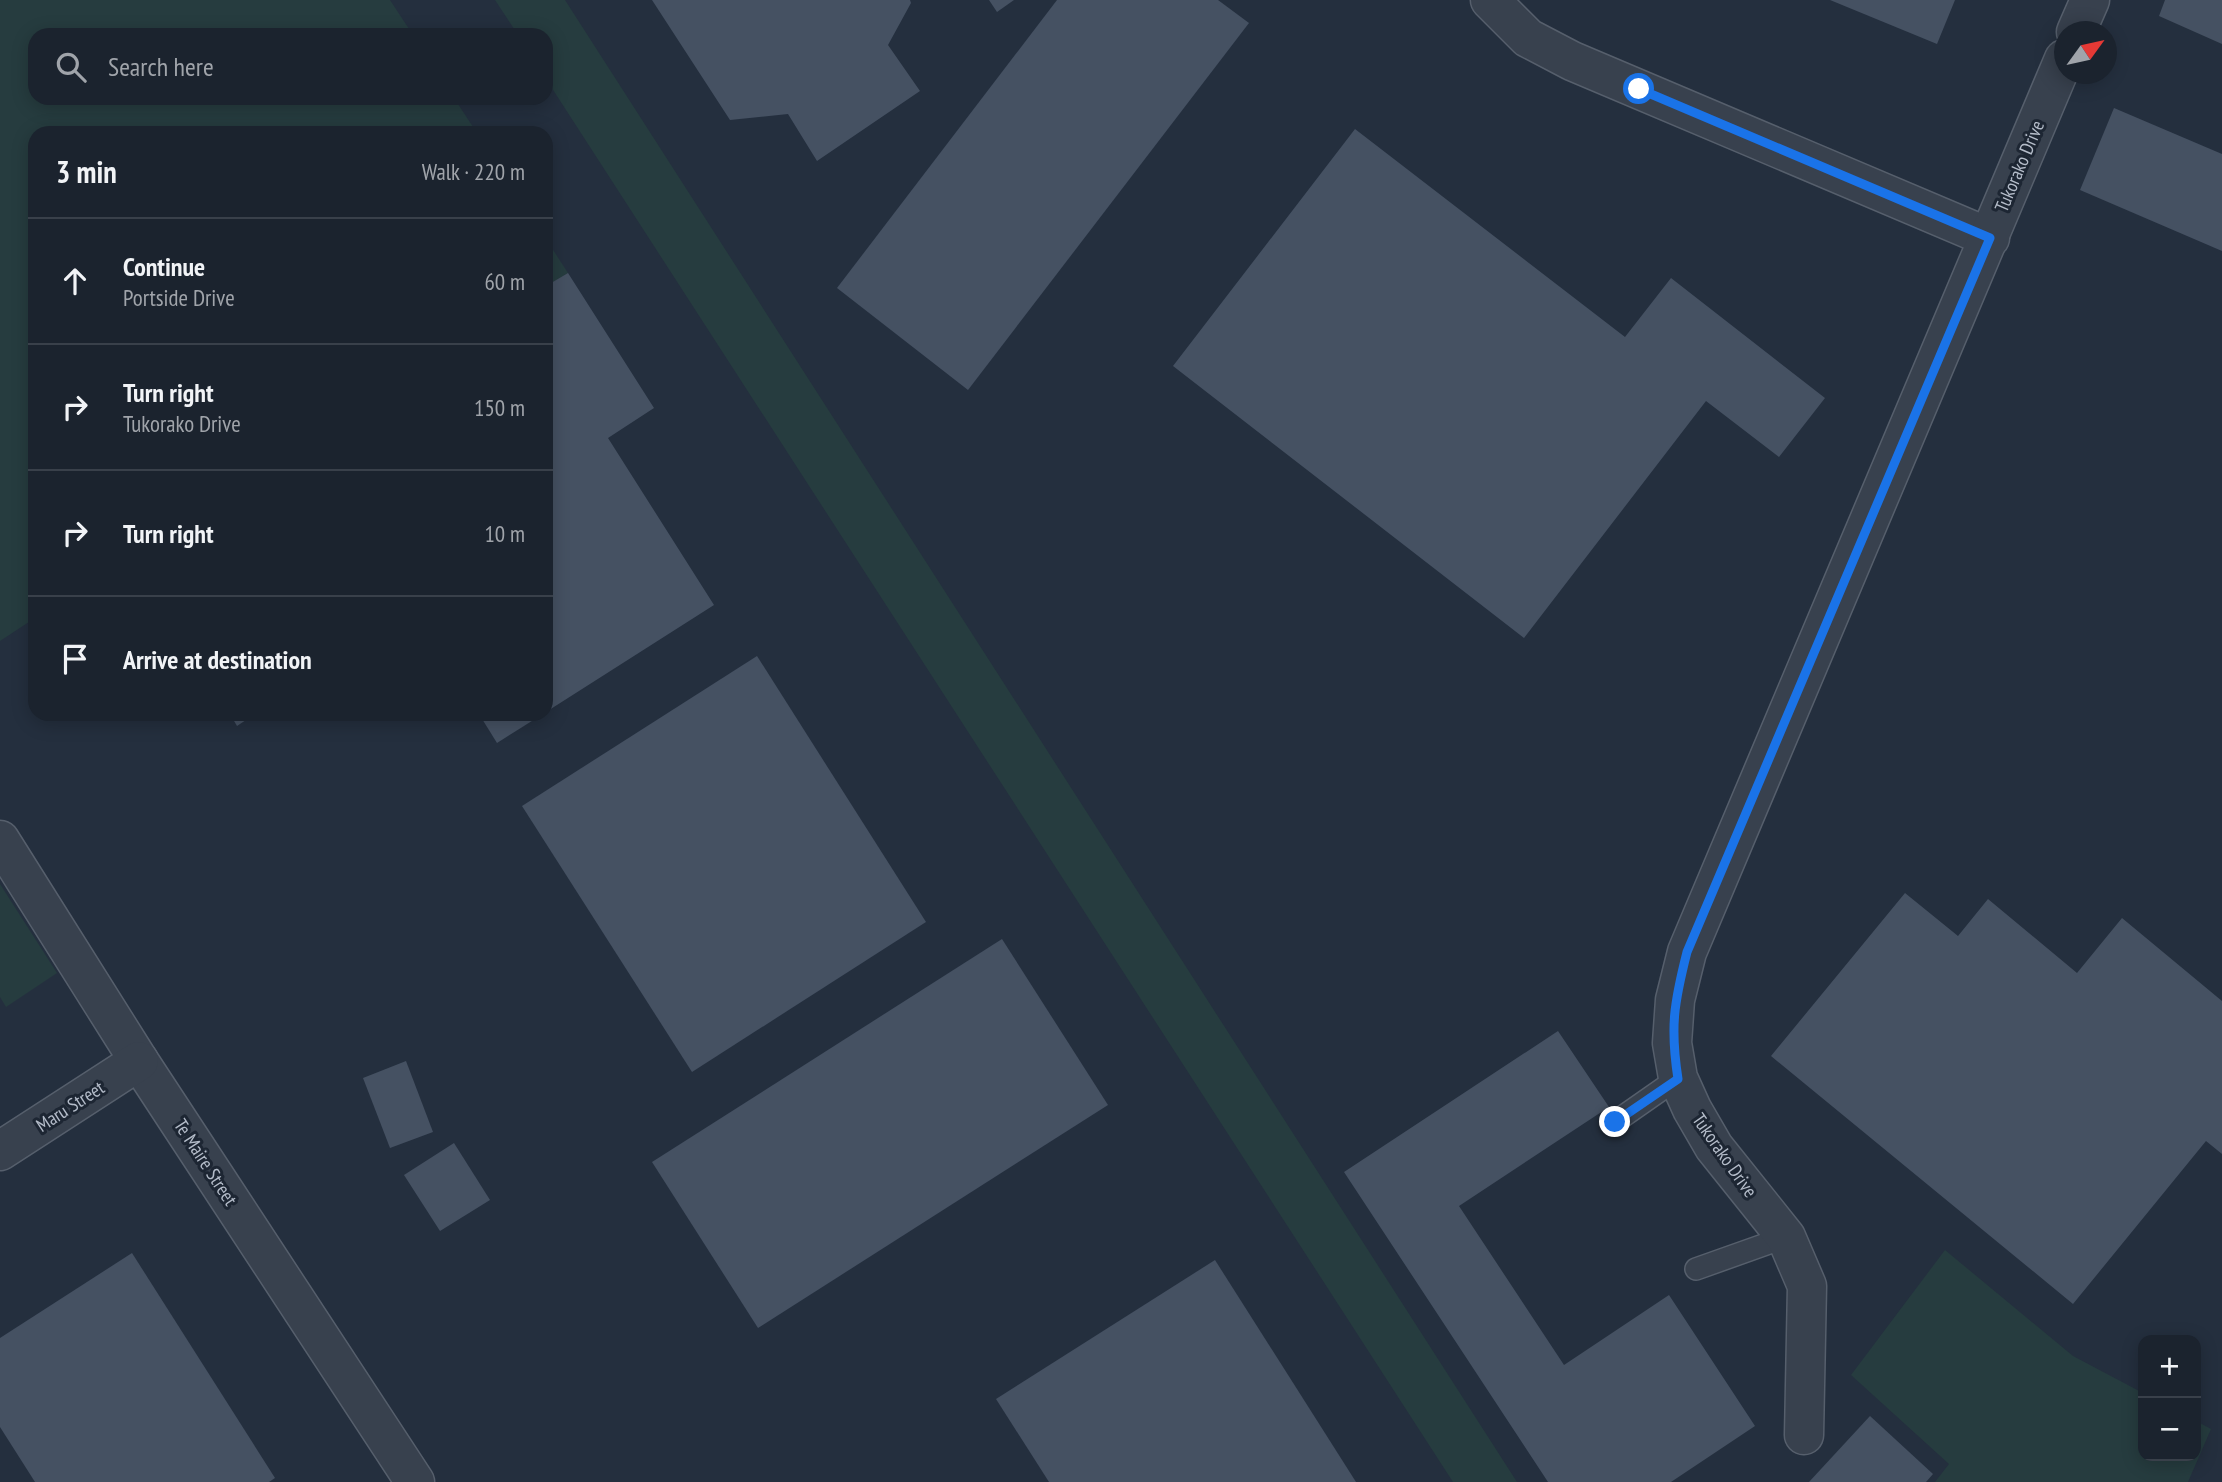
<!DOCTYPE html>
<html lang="en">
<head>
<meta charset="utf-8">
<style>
	:root { --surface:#1b232e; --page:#242b36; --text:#f1f3f6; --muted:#a0a4aa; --line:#39404a }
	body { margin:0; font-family:"PT Sans Narrow",sans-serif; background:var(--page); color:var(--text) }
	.controls { position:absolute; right:21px; bottom:21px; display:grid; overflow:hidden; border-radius:14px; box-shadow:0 4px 18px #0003 }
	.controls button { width:63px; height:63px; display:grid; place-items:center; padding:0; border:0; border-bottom:2px solid var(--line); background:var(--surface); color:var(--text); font:35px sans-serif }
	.compass { position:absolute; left:2054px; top:21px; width:63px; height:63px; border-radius:50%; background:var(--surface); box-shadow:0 4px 18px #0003; rotate:57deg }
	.stop { position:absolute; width:21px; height:21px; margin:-16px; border:5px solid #1a73e8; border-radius:50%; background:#fff }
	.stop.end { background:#1a73e8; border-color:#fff; box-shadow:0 2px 7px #0008 }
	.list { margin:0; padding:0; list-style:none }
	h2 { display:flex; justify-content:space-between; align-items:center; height:91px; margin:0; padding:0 28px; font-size:30px }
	h2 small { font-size:23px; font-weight:400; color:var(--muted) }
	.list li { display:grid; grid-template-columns:46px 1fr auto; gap:21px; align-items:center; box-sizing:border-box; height:126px; padding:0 28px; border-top:2px solid var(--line) }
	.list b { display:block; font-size:26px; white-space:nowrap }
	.list p { margin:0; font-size:23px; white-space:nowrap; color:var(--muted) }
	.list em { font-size:23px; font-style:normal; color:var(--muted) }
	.icon { flex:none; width:38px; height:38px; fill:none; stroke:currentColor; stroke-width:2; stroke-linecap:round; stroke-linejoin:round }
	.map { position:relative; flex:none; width:2222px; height:1482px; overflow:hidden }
	.search { position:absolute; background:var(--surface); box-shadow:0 4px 18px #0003; left:28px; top:28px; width:525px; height:77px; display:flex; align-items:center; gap:18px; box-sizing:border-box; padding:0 24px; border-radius:21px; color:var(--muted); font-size:26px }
	.panel { position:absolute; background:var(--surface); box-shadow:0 4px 18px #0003; left:28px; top:126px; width:525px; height:595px; border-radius:21px }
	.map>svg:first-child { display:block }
	.green { fill:#263c3f }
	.building { fill:#455162 }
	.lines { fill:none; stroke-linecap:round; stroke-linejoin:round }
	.service-casing { stroke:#565f6c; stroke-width:24 }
	.minor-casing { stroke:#565f6c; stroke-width:41 }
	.service { stroke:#38414e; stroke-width:21 }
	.minor { stroke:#38414e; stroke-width:38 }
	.route { stroke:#1a73e8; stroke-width:9 }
	.labels { text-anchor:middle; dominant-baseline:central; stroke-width:6; stroke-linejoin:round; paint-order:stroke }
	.street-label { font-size:19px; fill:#b4bcc9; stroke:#1d2633 }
</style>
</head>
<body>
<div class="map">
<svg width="2222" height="1482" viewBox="0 0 2222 1482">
	<rect width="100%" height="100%" fill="#242f3e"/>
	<g class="green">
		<polygon points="0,0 390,0 413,35 35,35 35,98 454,98 477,133 35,133 35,618 0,641"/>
		<polygon points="495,0 565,0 1517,1482 1453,1482 546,79 546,35 518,35"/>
		<polygon points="546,239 568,273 546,287"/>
		<polygon points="0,884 57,973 6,1007 0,997"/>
		<polygon points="1945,1250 2073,1356 2143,1393 2143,1456 2196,1456 2196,1421 2211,1429 2188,1482 1935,1482 1949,1464 1851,1375"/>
	</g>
	<g class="building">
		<polygon points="652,0 910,0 911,3 888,45 920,91 817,161 788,114 730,120"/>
		<polygon points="989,0 1014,0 997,12"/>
		<polygon points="1057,0 1218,0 1249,23 968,390 837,288"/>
		<polygon points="1830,0 1955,0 1937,44"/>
		<polygon points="2165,0 2222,0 2222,44 2159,16"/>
		<polygon points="2114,108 2222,154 2222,251 2080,190"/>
		<polygon points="1355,129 1625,337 1671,278 1825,398 1779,457 1706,401 1524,638 1173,366"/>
		<polygon points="568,273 654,408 608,438 714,605 546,712 546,286"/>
		<polygon points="757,656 926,922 692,1072 522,806"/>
		<polygon points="230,714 255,714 237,726"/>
		<polygon points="479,714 543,714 497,743"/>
		<polygon points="1905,893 1958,936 1988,899 2077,973 2122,918 2222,1001 2222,1154 2206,1141 2073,1304 1771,1056"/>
		<polygon points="1002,939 1108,1105 758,1328 652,1162"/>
		<polygon points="1558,1031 1609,1107 1459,1206 1564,1365 1669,1295 1755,1426 1671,1482 1548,1482 1344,1172"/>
		<polygon points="406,1061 433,1132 390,1148 363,1078"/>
		<polygon points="454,1143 490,1200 440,1231 404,1175"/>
		<polygon points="132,1253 275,1478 269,1482 35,1482 0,1427 0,1338"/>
		<polygon points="1215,1260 1356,1482 1049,1482 996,1399"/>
		<polygon points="1870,1416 1933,1474 1926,1482 1809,1482"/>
	</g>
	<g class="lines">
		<defs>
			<g id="service">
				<polyline points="1615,1122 1678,1078"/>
				<polyline points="1696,1269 1786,1237"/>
			</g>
			<g id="minor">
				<polyline points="1490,0 1528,38 1572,61 1990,238"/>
				<polyline points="2076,32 2090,0"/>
				<polyline points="0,840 139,1061 415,1482"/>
				<polyline points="0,1151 139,1061"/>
				<polyline points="1804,1435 1807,1286 1786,1237 1714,1147 1692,1109 1678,1078 1672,1043 1675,1000 1687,952 2064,59"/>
			</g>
		</defs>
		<use href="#service" class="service-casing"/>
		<use href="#minor" class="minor-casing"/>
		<use href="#service" class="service"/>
		<use href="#minor" class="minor"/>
	</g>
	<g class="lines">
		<path class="route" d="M1615,1122L1678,1079C1670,1027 1674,1003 1687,952L1990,238L1639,89"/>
	</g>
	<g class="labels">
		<g class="street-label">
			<text transform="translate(2019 166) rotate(-67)">Tukorako Drive</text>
			<text transform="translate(70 1106) rotate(-33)">Maru Street</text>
			<text transform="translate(1725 1155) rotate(55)">Tukorako Drive</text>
			<text transform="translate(206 1162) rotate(57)">Te Maire Street</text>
		</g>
	</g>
</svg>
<div class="controls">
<button>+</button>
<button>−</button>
</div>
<svg class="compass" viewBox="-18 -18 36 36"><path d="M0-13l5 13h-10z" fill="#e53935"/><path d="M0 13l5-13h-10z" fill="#a0a4aa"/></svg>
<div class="stop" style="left:1639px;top:89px"></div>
<div class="stop end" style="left:1615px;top:1122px"></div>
<div class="search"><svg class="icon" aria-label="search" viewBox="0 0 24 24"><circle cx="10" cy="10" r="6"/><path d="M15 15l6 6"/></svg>Search here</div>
<section class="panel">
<h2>3 min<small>Walk · 220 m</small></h2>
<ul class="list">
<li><svg class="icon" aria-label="ahead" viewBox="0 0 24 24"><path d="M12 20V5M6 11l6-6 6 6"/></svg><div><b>Continue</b><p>Portside Drive</p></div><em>60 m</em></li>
<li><svg class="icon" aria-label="right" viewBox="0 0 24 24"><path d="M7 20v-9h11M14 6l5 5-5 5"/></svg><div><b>Turn right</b><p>Tukorako Drive</p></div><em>150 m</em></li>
<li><svg class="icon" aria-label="right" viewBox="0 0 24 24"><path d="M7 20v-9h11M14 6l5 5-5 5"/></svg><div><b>Turn right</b></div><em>10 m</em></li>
<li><svg class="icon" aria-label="arrive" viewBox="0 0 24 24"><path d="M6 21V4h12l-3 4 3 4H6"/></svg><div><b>Arrive at destination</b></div></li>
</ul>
</section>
</div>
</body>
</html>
